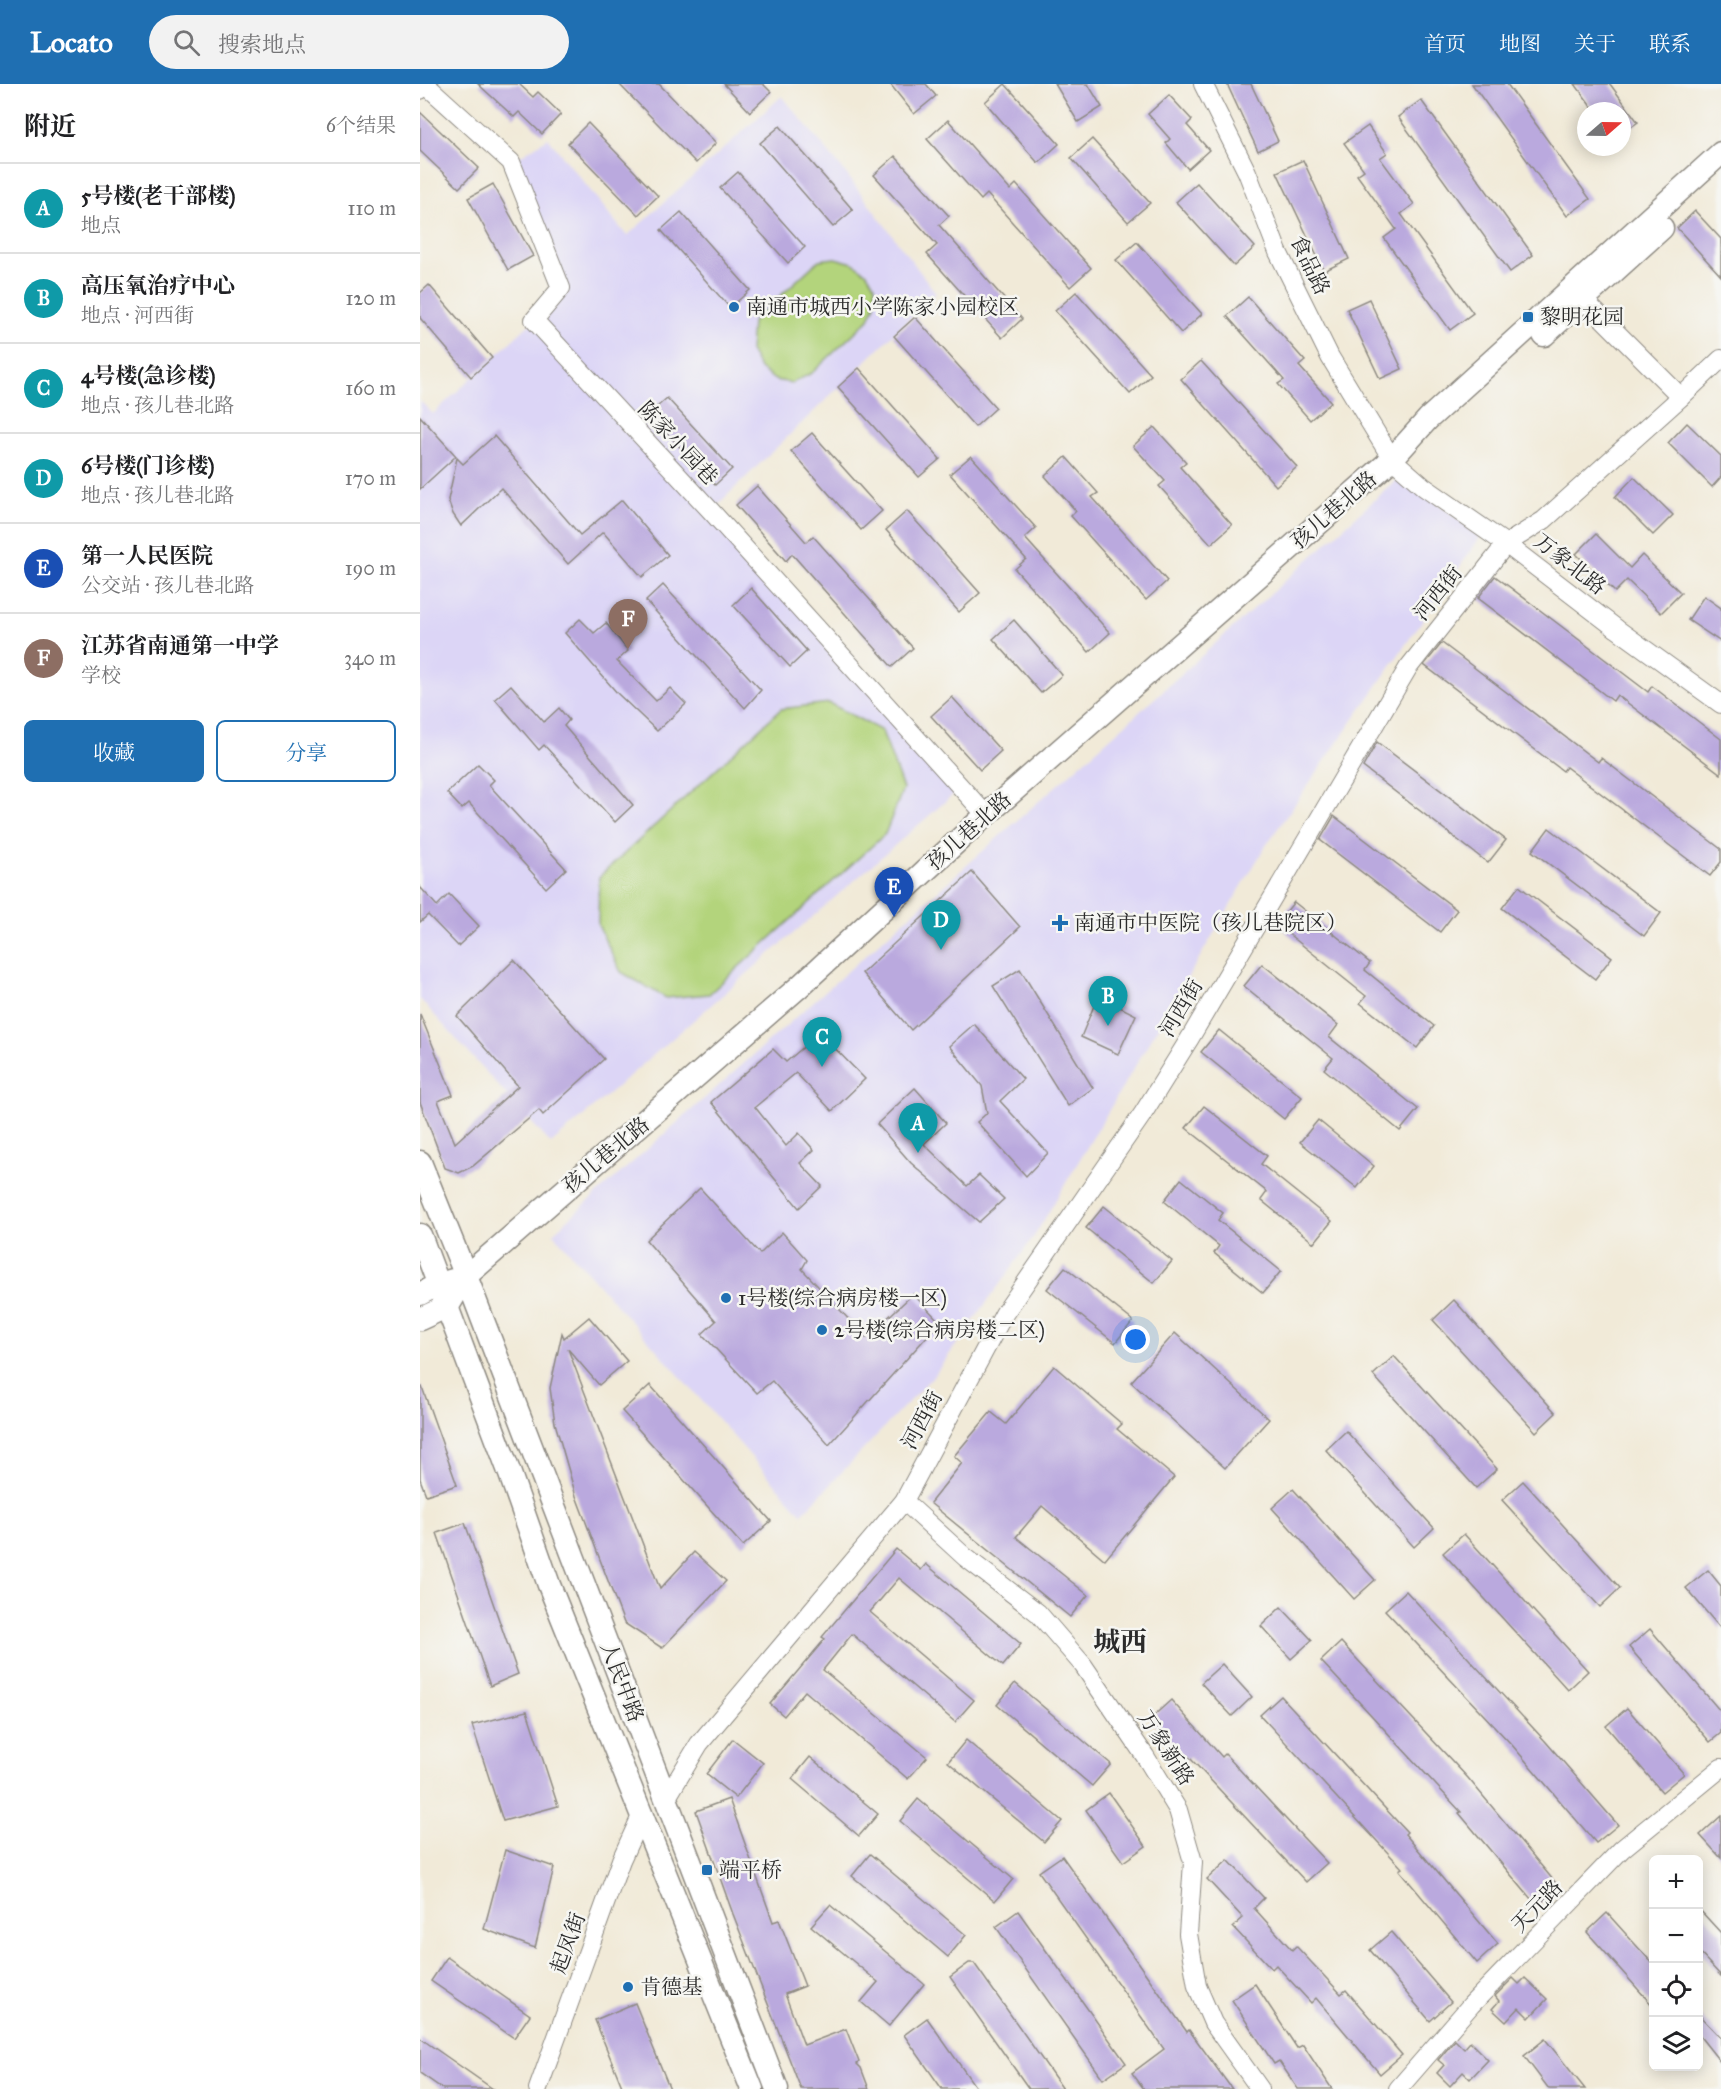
<!DOCTYPE html>
<html lang="zh">
<head>
<meta charset="utf-8">
<style>
	:root { --surface:#fff; --page:#f2f2f2; --text:#202124; --muted:#757577; --line:#e0e0e0; --accent:#1f6fb2 }
	body { margin:0; font-family:"IM FELL Great Primer","Noto Serif SC",serif; background:var(--page); color:var(--text) }
	.controls { position:absolute; right:18px; bottom:18px; display:grid; overflow:hidden; border-radius:9px; box-shadow:0 3px 15px #0003 }
	.controls button { width:54px; height:54px; display:grid; place-items:center; padding:0; border:0; border-bottom:2px solid var(--line); background:var(--surface); color:var(--text); font:30px sans-serif }
	.compass { position:absolute; left:1157px; top:18px; width:54px; height:54px; border-radius:50%; background:var(--surface); box-shadow:0 3px 15px #0003; rotate:70deg }
	.you { position:absolute; left:716px; top:1256px; width:21px; height:21px; margin:-15px; border:4px solid #fff; border-radius:50%; background:#1a73e8; box-shadow:0 0 0 9px #1a73e833 }
	.badge { display:grid; place-items:center; width:39px; height:39px; border-radius:50%; background:var(--accent); color:#fff; font-size:20px; font-weight:700 }
	.pin { position:absolute; translate:-50% -50px; filter:drop-shadow(0 2px 3px #0008) }
	.pin::after { content:''; position:absolute; top:32px; width:21px; height:18px; background:inherit; clip-path:polygon(0 0,100% 0,50% 100%) }
	.list { margin:0; padding:0; list-style:none }
	h2 { display:flex; justify-content:space-between; align-items:center; height:78px; margin:0; padding:0 24px; font-size:26px }
	h2 small { font-size:20px; font-weight:400; color:var(--muted) }
	.list li { display:grid; grid-template-columns:39px 1fr auto; gap:18px; align-items:center; box-sizing:border-box; height:90px; padding:0 24px; border-top:2px solid var(--line) }
	.list b { display:block; font-size:22px; white-space:nowrap }
	.list p { margin:0; font-size:20px; white-space:nowrap; color:var(--muted) }
	.list em { font-size:20px; font-style:normal; color:var(--muted) }
	.actions { display:flex; gap:12px; padding:18px 24px }
	.actions a { flex:1; padding:14px 0; border:2px solid var(--accent); border-radius:9px; text-align:center; font-size:21px; color:var(--accent) }
	.actions .main { background:var(--accent); color:#fff }
	.icon { flex:none; width:33px; height:33px; fill:none; stroke:currentColor; stroke-width:2; stroke-linecap:round; stroke-linejoin:round }
	.map { position:relative; flex:none; width:1301px; height:2005px; overflow:hidden }
	header { display:flex; align-items:center; gap:36px; box-sizing:border-box; height:84px; padding:0 30px; background:var(--accent); color:#fff }
	header strong { font-size:28px }
	nav { display:flex; gap:33px; margin-inline-start:auto; font-size:21px }
	.search { width:420px; height:54px; background:var(--page); display:flex; align-items:center; gap:15px; box-sizing:border-box; padding:0 21px; border-radius:33px; color:var(--muted); font-size:22px }
	main { display:flex }
	aside { flex:1; background:var(--surface) }
	.map>svg:first-child { display:block }
	.built { fill:#dcd5f6 }
	.green { fill:#b3d47b; stroke:#6f8053; stroke-width:1.5 }
	.building { fill:#baa9de }
	.lines { fill:none; stroke-linecap:round; stroke-linejoin:round }
	.minor-casing { stroke:#8e8a82; stroke-width:20 }
	.major-casing { stroke:#8e8a82; stroke-width:25 }
	.minor { stroke:#fff; stroke-width:18 }
	.major { stroke:#fff; stroke-width:22 }
	.poi-dot { fill:#1f6fb2; stroke:#f6f6f2; stroke-width:2 }
	.labels { text-anchor:middle; dominant-baseline:central; stroke-width:5; stroke-linejoin:round; paint-order:stroke }
	.street-label { font-size:21px; fill:#2b2b2b; stroke:#f6f6f2 }
	.poi-label { font-size:21px; fill:#2b2b2b; stroke:#f6f6f2; text-anchor:start }
	.district-label { font-size:27px; font-weight:bold; fill:#2b2b2b; stroke:#f6f6f2 }
</style>
</head>
<body>
<header>
<strong>Locato</strong>
<div class="search"><svg class="icon" aria-label="search" viewBox="0 0 24 24"><circle cx="10" cy="10" r="6"/><path d="M15 15l6 6"/></svg>搜索地点</div>
<nav><a>首页</a><a>地图</a><a>关于</a><a>联系</a></nav>
</header>
<main>
<aside>
<h2>附近<small>6个结果</small></h2>
<ul class="list">
<li><span class="badge" style="background:#0f9aa8">A</span><div><b>5号楼(老干部楼)</b><p>地点</p></div><em>110 m</em></li>
<li><span class="badge" style="background:#0f9aa8">B</span><div><b>高压氧治疗中心</b><p>地点 · 河西街</p></div><em>120 m</em></li>
<li><span class="badge" style="background:#0f9aa8">C</span><div><b>4号楼(急诊楼)</b><p>地点 · 孩儿巷北路</p></div><em>160 m</em></li>
<li><span class="badge" style="background:#0f9aa8">D</span><div><b>6号楼(门诊楼)</b><p>地点 · 孩儿巷北路</p></div><em>170 m</em></li>
<li><span class="badge" style="background:#1a4fb4">E</span><div><b>第一人民医院</b><p>公交站 · 孩儿巷北路</p></div><em>190 m</em></li>
<li><span class="badge" style="background:#8d6e63">F</span><div><b>江苏省南通第一中学</b><p>学校</p></div><em>340 m</em></li>
</ul>
<div class="actions"><a class="main">收藏</a><a>分享</a></div>
</aside>
<div class="map">
<svg width="1301" height="2005" viewBox="0 0 1301 2005">
	<rect width="100%" height="100%" fill="#f6f6f2"/>
	<filter id="ink" filterUnits="userSpaceOnUse"><feTurbulence type="fractalNoise" baseFrequency=".0167" numOctaves="2"/><feDisplacementMap in="SourceGraphic" scale="12" xChannelSelector="R" yChannelSelector="G"/><feConvolveMatrix kernelMatrix="1 2 1 2 8 2 1 2 1" color-interpolation-filters="sRGB"/></filter>
	<filter id="wash" filterUnits="userSpaceOnUse"><feTurbulence type="fractalNoise" baseFrequency=".008" numOctaves="4" result="noise"/><feDisplacementMap in="SourceGraphic" scale="24" xChannelSelector="R" yChannelSelector="G"/><feGaussianBlur stdDeviation="1.35" result="paint"/><feColorMatrix in="noise" values="0 0 0 0 0 0 0 0 0 0 0 0 0 0 0 0 0 1.4 0 .05"/><feComposite in="paint" operator="in"/></filter>
	<g filter="url(#wash)">
		<rect width="100%" height="100%" fill="#f1ead8"/>
		<g class="built">
			<polygon points="362,12 424,87 516,209 291,427 542,703 131,1060 0,915 0,317 13,330 113,237 141,204 91,78 128,54 207,152"/>
			<polygon points="981,392 1061,452 845,763 615,1151 516,1289 382,1430 133,1149 725,623"/>
		</g>
		<g class="green">
			<polygon points="415,174 433,179 447,189 455,202 455,221 449,235 392,289 372,299 355,296 340,285 330,267 332,238 399,176"/>
			<polygon points="409,619 462,647 483,705 465,750 289,910 246,914 201,888 178,841 179,793 361,625"/>
		</g>
		<g id="blocks">
			<g class="building">
				<polygon points="58,0 99,0 113,13 118,8 141,30 122,50 99,28 94,33"/>
				<polygon points="199,0 239,0 296,59 276,79"/>
				<polygon points="304,0 343,0 351,8 330,28"/>
				<polygon points="470,0 506,0 516,12 494,30"/>
				<polygon points="585,0 639,60 618,79 565,18"/>
				<polygon points="635,0 668,0 682,23 658,38"/>
				<polygon points="807,0 831,0 858,57 838,67"/>
				<polygon points="1052,0 1087,0 1170,115 1147,132"/>
				<polygon points="1155,0 1190,0 1218,38 1202,49 1202,27 1175,27"/>
				<polygon points="749,11 772,36 767,41 789,66 768,85 746,59 750,55 728,30"/>
				<polygon points="1001,16 1113,171 1090,188 978,33"/>
				<polygon points="0,28 59,84 39,104 0,67"/>
				<polygon points="528,36 590,106 596,100 671,184 650,203 567,110 561,116 507,55"/>
				<polygon points="168,39 238,112 218,131 148,59"/>
				<polygon points="360,42 433,126 413,143 340,59"/>
				<polygon points="948,42 967,69 960,74 994,120 981,130 1053,229 1030,246 964,154 976,145 937,91 944,86 924,59"/>
				<polygon points="672,55 730,119 708,138 651,74"/>
				<polygon points="475,72 529,132 519,141 602,235 582,254 507,170 517,161 454,91"/>
				<polygon points="883,76 929,175 904,187 857,88"/>
				<polygon points="318,88 385,163 368,179 300,104"/>
				<polygon points="777,99 835,163 814,182 756,118"/>
				<polygon points="73,100 113,172 88,186 48,114"/>
				<polygon points="1275,127 1301,155 1301,192 1257,144"/>
				<polygon points="261,128 330,206 310,224 241,146"/>
				<polygon points="717,158 782,230 761,249 696,176"/>
				<polygon points="9,201 72,274 51,293 0,234 0,209"/>
				<polygon points="656,208 731,291 710,310 635,227"/>
				<polygon points="828,213 885,277 879,282 911,318 890,336 858,300 864,296 807,232"/>
				<polygon points="949,215 982,285 960,295 927,225"/>
				<polygon points="495,233 576,324 555,343 474,252"/>
				<polygon points="781,277 877,383 856,402 761,295"/>
				<polygon points="439,284 520,375 499,393 418,303"/>
				<polygon points="247,314 312,385 295,401 229,330"/>
				<polygon points="0,332 36,372 0,405"/>
				<polygon points="1267,339 1301,372 1301,393 1292,403 1248,359"/>
				<polygon points="734,343 766,378 760,383 812,441 791,460 739,402 745,397 713,362"/>
				<polygon points="392,349 462,427 441,446 371,367"/>
				<polygon points="74,352 160,451 202,416 248,471 222,493 183,448 148,480 81,404 41,442 33,430 28,416 37,374 43,380"/>
				<polygon points="551,372 616,444 605,454 690,549 669,568 595,485 606,475 530,390"/>
				<polygon points="646,373 678,409 672,413 747,497 726,516 651,432 656,427 625,392"/>
				<polygon points="1214,393 1253,431 1233,451 1195,413"/>
				<polygon points="337,402 386,458 393,452 493,564 472,583 372,470 366,477 316,421"/>
				<polygon points="487,427 560,509 539,528 466,446"/>
				<polygon points="1176,450 1210,484 1222,471 1261,509 1241,529 1207,496 1195,508 1156,470"/>
				<polygon points="1075,492 1228,608 1232,602 1301,655 1301,690 1197,611 1193,617 1058,514"/>
				<polygon points="243,501 341,606 325,624 226,517"/>
				<polygon points="331,504 387,567 370,583 313,521"/>
				<polygon points="1284,512 1301,524 1301,558 1268,536"/>
				<polygon points="160,535 174,549 186,539 208,567 197,577 236,617 250,604 266,620 237,647 198,610 145,549"/>
				<polygon points="594,536 642,591 621,609 573,555"/>
				<polygon points="1022,559 1178,678 1181,674 1301,765 1301,778 1290,792 1146,683 1143,687 1004,581"/>
				<polygon points="91,601 124,638 139,624 149,636 144,642 213,721 195,738 124,661 119,666 75,615"/>
				<polygon points="532,613 581,667 560,686 511,632"/>
				<polygon points="957,658 1086,756 1068,779 943,683"/>
				<polygon points="58,680 74,696 69,701 146,785 126,804 49,719 42,725 27,709"/>
				<polygon points="914,732 1037,826 1020,848 900,756"/>
				<polygon points="1129,744 1241,829 1224,852 1112,767"/>
				<polygon points="552,788 600,843 491,946 442,889"/>
				<polygon points="1099,802 1192,873 1175,895 1082,824"/>
				<polygon points="0,803 17,822 29,810 59,842 38,862 8,831 0,838"/>
				<polygon points="874,818 950,879 945,886 1014,942 997,964 940,919 946,912 856,840"/>
				<polygon points="94,876 184,975 123,1031 119,1026 53,1082 39,1089 25,1084 0,1018 0,930 33,1011 18,1017 35,1059 98,1002 37,932"/>
				<polygon points="842,880 918,941 909,953 998,1025 980,1047 904,985 913,974 824,902"/>
				<polygon points="600,885 673,1004 648,1022 573,902"/>
				<polygon points="678,912 716,931 698,970 661,953"/>
				<polygon points="554,940 603,995 580,1017 628,1069 606,1092 557,1038 567,1029 562,1002 529,962"/>
				<polygon points="799,946 882,1013 864,1035 781,968"/>
				<polygon points="400,949 445,995 412,1027 376,989 335,1023 366,1062 379,1049 394,1066 380,1079 402,1102 379,1124 291,1018 353,965 366,978"/>
				<polygon points="495,1004 526,1039 504,1060 547,1102 559,1091 584,1115 559,1138 491,1079 457,1040"/>
				<polygon points="784,1022 847,1072 841,1080 912,1137 894,1159 841,1116 847,1108 766,1044"/>
				<polygon points="898,1036 954,1082 937,1104 880,1058"/>
				<polygon points="761,1095 803,1129 798,1136 861,1187 843,1209 794,1169 799,1162 744,1117"/>
				<polygon points="280,1104 340,1170 362,1148 387,1176 382,1185 446,1254 493,1210 520,1238 409,1361 352,1297 337,1309 282,1250 296,1237 226,1156"/>
				<polygon points="684,1122 752,1177 734,1199 666,1144"/>
				<polygon points="645,1183 713,1237 695,1259 627,1205"/>
				<polygon points="1034,1216 1136,1329 1116,1348 1013,1236"/>
				<polygon points="169,1233 207,1277 179,1301 148,1265 240,1505 274,1468 306,1497 242,1564 204,1539 156,1412 135,1339 130,1304 142,1249 144,1254"/>
				<polygon points="755,1249 849,1335 805,1384 711,1298"/>
				<polygon points="974,1272 1077,1385 1056,1404 953,1291"/>
				<polygon points="634,1282 702,1340 697,1345 754,1393 685,1476 622,1422 596,1453 668,1511 650,1533 510,1419 542,1379 534,1372 571,1328 586,1340"/>
				<polygon points="230,1301 351,1437 323,1462 202,1327"/>
				<polygon points="0,1303 2,1303 37,1401 6,1411 0,1395"/>
				<polygon points="926,1347 1014,1444 994,1463 906,1366"/>
				<polygon points="1103,1397 1200,1504 1180,1523 1082,1416"/>
				<polygon points="873,1405 955,1496 934,1515 852,1424"/>
				<polygon points="45,1439 98,1590 70,1602 17,1449"/>
				<polygon points="1044,1450 1168,1587 1148,1606 1023,1469"/>
				<polygon points="476,1465 501,1486 506,1480 601,1560 583,1582 479,1494 450,1528 554,1616 535,1638 432,1550 403,1586 507,1673 488,1695 385,1607 364,1632 350,1620 405,1555 402,1553"/>
				<polygon points="1288,1486 1301,1502 1301,1545 1266,1504"/>
				<polygon points="986,1507 1126,1658 1198,1741 1176,1759 1092,1661 965,1526"/>
				<polygon points="861,1523 892,1556 871,1575 841,1542"/>
				<polygon points="1230,1545 1301,1628 1301,1649 1290,1658 1209,1563"/>
				<polygon points="921,1558 1048,1694 1139,1803 1117,1822 1039,1729 1041,1728 901,1577"/>
				<polygon points="802,1580 832,1613 812,1632 781,1599"/>
				<polygon points="595,1599 691,1680 672,1702 577,1621"/>
				<polygon points="861,1612 987,1748 985,1750 1078,1860 1057,1879 979,1786 982,1784 840,1631"/>
				<polygon points="751,1616 802,1673 805,1670 907,1779 886,1798 769,1673 767,1676 730,1635"/>
				<polygon points="1207,1624 1264,1690 1242,1708 1186,1642"/>
				<polygon points="107,1627 138,1722 83,1737 52,1641"/>
				<polygon points="313,1655 343,1679 316,1714 286,1690"/>
				<polygon points="546,1656 642,1737 624,1758 528,1678"/>
				<polygon points="390,1673 458,1730 439,1752 372,1695"/>
				<polygon points="689,1709 726,1762 703,1778 666,1726"/>
				<polygon points="309,1715 353,1838 359,1836 385,1902 365,1910 384,1961 426,1945 439,1978 437,1980 441,1984 449,2005 381,2005 313,1830 276,1727"/>
				<polygon points="498,1715 593,1795 575,1817 480,1737"/>
				<polygon points="1301,1732 1301,1774 1280,1751"/>
				<polygon points="85,1766 134,1783 115,1864 64,1845"/>
				<polygon points="450,1770 546,1851 528,1873 432,1792"/>
				<polygon points="642,1772 767,1948 769,1946 812,2005 724,2005 712,1989 744,1965 619,1788"/>
				<polygon points="808,1776 844,1814 834,1824 872,1866 876,1862 921,1910 926,1906 982,1971 960,1990 896,1914 891,1919 856,1881 852,1885 813,1843 823,1834 787,1795"/>
				<polygon points="410,1821 504,1900 469,1942 441,1918 458,1898 391,1842"/>
				<polygon points="1278,1824 1301,1849 1301,1892 1278,1867"/>
				<polygon points="598,1827 706,1979 683,1995 576,1843"/>
				<polygon points="1187,1829 1233,1880 1233,1922 1167,1848"/>
				<polygon points="971,1848 1031,1918 1010,1937 950,1866"/>
				<polygon points="27,1873 110,1931 94,1954 11,1897"/>
				<polygon points="549,1879 554,1879 643,2005 609,2005 530,1893"/>
				<polygon points="1093,1894 1099,1900 1105,1894 1127,1915 1109,1934 1099,1924 1086,1938 1072,1925 1079,1917 1075,1912"/>
				<polygon points="835,1900 877,1964 883,1961 912,2005 878,2005 859,1977 854,1980 812,1916"/>
				<polygon points="215,1919 250,2005 203,2005 175,1936"/>
				<polygon points="1278,1930 1301,1954 1301,1979 1278,1950"/>
				<polygon points="507,1934 557,2005 522,2005 484,1951"/>
				<polygon points="0,1954 73,2005 23,2005 0,1989"/>
				<polygon points="1125,1955 1165,2005 1129,2005 1104,1972"/>
				<polygon points="1035,1956 1044,1965 1050,1958 1068,1976 1050,1995 1043,1988 1030,2002 1017,1989 1024,1981 1018,1976"/>
			</g>
		</g>
	</g>
	<g filter="url(#ink)">
		<use href="#blocks" fill-opacity="0" stroke="#8e8a82" stroke-width="1.5"/>
		<g class="lines">
			<defs>
				<g id="minor">
					<polyline points="783,0 827,88 858,168 910,273 972,375 1004,403 1086,460 1197,545 1301,620"/>
					<polyline points="0,6 5,0 91,78 141,204 114,236 291,427 566,731"/>
					<polyline points="1261,313 1301,275"/>
					<polyline points="484,1417 545,1473 618,1529 663,1581 725,1672 758,1726 773,1778 768,1850 777,1902 793,1939 840,2005"/>
					<polyline points="246,1715 279,1660 484,1417 584,1230 722,1031 770,954 988,584 1086,460 1124,436 1261,313 1154,206"/>
					<polyline points="118,2005 201,1776 222,1730"/>
					<polyline points="978,2005 1051,1921 1202,1765 1301,1684"/>
				</g>
				<g id="major">
					<polyline points="1124,251 1242,144"/>
					<polyline points="0,1078 46,1192 357,2005"/>
					<polyline points="0,1151 90,1390 129,1501 332,2005"/>
					<polyline points="0,1210 19,1200 33,1196"/>
					<polyline points="0,1235 28,1222 46,1192 380,902 566,731 972,375 1008,335 1301,69"/>
				</g>
			</defs>
			<use href="#minor" class="minor-casing"/>
			<use href="#major" class="major-casing"/>
			<use href="#minor" class="minor"/>
			<use href="#major" class="major"/>
		</g>
	</g>
	<g class="poi-dot">
		<circle cx="314" cy="223" r="6"/>
		<rect x="1102" y="227" width="12" height="12" rx="3"/>
		<path d="M637 830h6v6h6v6h-6v6h-6v-6h-6v-6h6z"/>
		<circle cx="306" cy="1214" r="6"/>
		<circle cx="402" cy="1246" r="6"/>
		<rect x="281" y="1780" width="12" height="12" rx="3"/>
		<circle cx="208" cy="1903" r="6"/>
	</g>
	<g class="labels">
		<g class="street-label">
			<text transform="translate(890 181) rotate(64)">食品路</text>
			<text transform="translate(258 359) rotate(47)">陈家小园巷</text>
			<text transform="translate(914 426) rotate(-41)">孩儿巷北路</text>
			<text transform="translate(1150 480) rotate(38)">万象北路</text>
			<text transform="translate(1018 509) rotate(-51)">河西街</text>
			<text transform="translate(549 747) rotate(-42)">孩儿巷北路</text>
			<text transform="translate(761 924) rotate(-59)">河西街</text>
			<text transform="translate(186 1071) rotate(-40)">孩儿巷北路</text>
			<text transform="translate(502 1336) rotate(-62)">河西街</text>
			<text transform="translate(202 1598) rotate(69)">人民中路</text>
			<text transform="translate(746 1664) rotate(57)">万象新路</text>
			<text transform="translate(1117 1822) rotate(-46)">天元路</text>
			<text transform="translate(148 1859) rotate(-70)">起凤街</text>
		</g>
		<g class="poi-label">
			<text x="326" y="223">南通市城西小学陈家小园校区</text>
			<text x="1120" y="233">黎明花园</text>
			<text x="654" y="839">南通市中医院（孩儿巷院区）</text>
			<text x="318" y="1214">1号楼(综合病房楼一区)</text>
			<text x="414" y="1246">2号楼(综合病房楼二区)</text>
			<text x="299" y="1786">端平桥</text>
			<text x="220" y="1903">肯德基</text>
		</g>
		<g class="district-label">
			<text x="700" y="1557">城西</text>
		</g>
	</g>
</svg>
<div class="controls">
<button>+</button>
<button>−</button>
<button><svg class="icon" aria-label="locate" viewBox="0 0 24 24"><circle cx="12" cy="12" r="6"/><path d="M12 2v4M12 18v4M2 12h4M18 12h4"/></svg></button>
<button><svg class="icon" aria-label="layers" viewBox="0 0 24 24"><path d="M12 4l9 5-9 5-9-5zM3 14l9 5 9-5"/></svg></button>
</div>
<svg class="compass" viewBox="-18 -18 36 36"><path d="M0-13l5 13h-10z" fill="#e53935"/><path d="M0 13l5-13h-10z" fill="#757577"/></svg>
<div class="you"></div>
<div class="pin badge" style="left:498px;top:1069px;background:#0f9aa8">A</div>
<div class="pin badge" style="left:688px;top:942px;background:#0f9aa8">B</div>
<div class="pin badge" style="left:402px;top:983px;background:#0f9aa8">C</div>
<div class="pin badge" style="left:521px;top:866px;background:#0f9aa8">D</div>
<div class="pin badge" style="left:474px;top:833px;background:#1a4fb4">E</div>
<div class="pin badge" style="left:208px;top:565px;background:#8d6e63">F</div>
</div>
</main>
</body>
</html>
